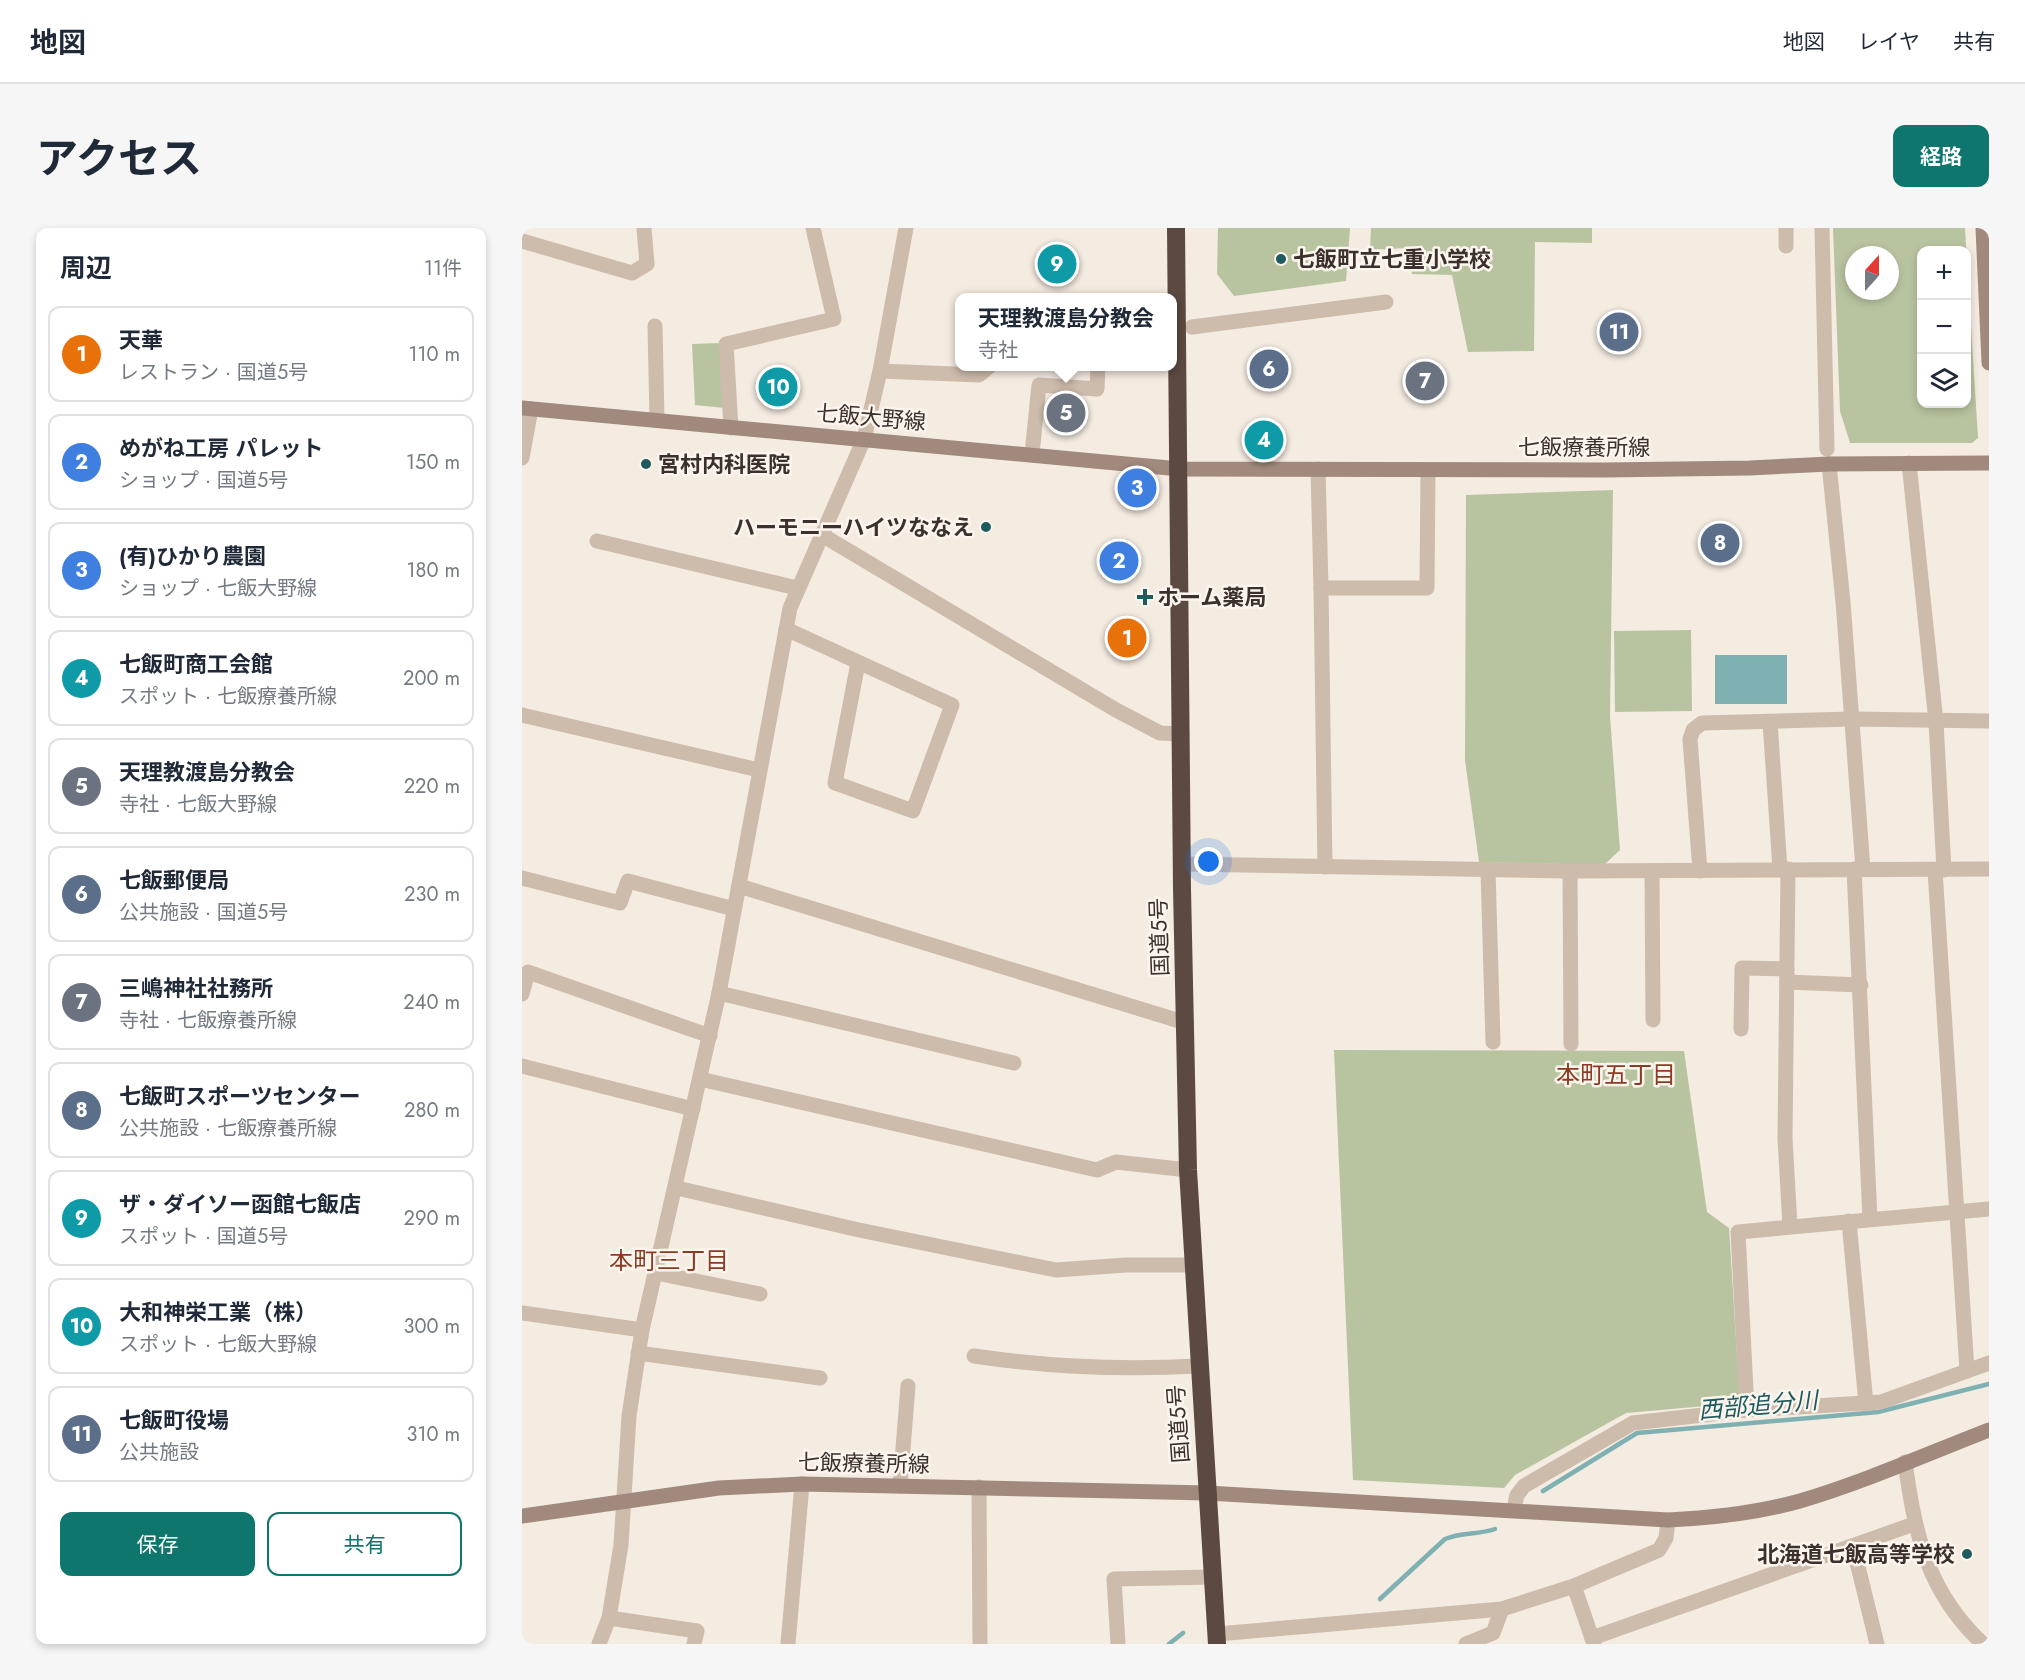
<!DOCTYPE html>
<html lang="ja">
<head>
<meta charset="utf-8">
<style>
	:root { --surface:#fff; --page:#f6f6f7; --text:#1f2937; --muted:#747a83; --line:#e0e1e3; --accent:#0f766e }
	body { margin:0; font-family:Jost,"Noto Sans JP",sans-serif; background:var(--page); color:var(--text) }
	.controls { position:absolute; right:18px; top:18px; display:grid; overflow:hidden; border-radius:12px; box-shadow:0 3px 9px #0003 }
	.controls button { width:54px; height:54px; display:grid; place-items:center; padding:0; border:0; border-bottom:2px solid var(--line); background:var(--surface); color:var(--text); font:30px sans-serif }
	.compass { position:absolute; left:1323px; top:18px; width:54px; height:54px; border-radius:50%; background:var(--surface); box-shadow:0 3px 9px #0003; rotate:21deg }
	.you { position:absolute; left:687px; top:634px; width:21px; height:21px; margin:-15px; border:4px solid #fff; border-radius:50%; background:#1a73e8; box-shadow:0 0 0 9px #1a73e833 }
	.badge { display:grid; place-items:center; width:39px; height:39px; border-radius:50%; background:var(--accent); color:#fff; font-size:20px; font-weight:700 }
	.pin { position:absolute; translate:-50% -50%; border:3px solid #fff; box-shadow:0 2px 6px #0006 }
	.popup { position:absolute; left:433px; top:65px; width:222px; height:78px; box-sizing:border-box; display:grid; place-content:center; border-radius:12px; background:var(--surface); filter:drop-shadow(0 2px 4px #0005); font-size:20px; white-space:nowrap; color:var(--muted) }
	.popup b { font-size:22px; color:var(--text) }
	.popup::after { content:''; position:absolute; left:50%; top:100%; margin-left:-12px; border:12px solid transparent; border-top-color:var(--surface) }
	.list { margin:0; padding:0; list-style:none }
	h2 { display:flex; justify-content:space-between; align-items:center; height:78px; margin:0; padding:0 24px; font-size:26px }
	h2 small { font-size:20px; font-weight:400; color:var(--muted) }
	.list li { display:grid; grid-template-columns:39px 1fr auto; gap:18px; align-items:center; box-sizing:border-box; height:96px; margin:0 12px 12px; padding:0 12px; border:2px solid var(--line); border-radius:12px }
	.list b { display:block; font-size:22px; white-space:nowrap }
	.list p { margin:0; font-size:20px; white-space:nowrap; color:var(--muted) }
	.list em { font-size:20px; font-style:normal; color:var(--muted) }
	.actions { display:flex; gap:12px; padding:18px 24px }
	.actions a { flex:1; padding:14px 0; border:2px solid var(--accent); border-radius:12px; text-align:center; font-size:21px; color:var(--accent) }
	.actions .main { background:var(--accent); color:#fff }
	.icon { flex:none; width:33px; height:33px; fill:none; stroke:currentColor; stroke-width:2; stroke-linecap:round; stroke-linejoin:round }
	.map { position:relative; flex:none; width:1467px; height:1416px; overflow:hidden; border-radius:12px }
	header { display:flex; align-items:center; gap:36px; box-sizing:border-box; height:84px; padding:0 30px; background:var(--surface); border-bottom:2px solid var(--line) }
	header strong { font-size:28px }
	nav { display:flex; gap:33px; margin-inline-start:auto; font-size:21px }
	.intro { display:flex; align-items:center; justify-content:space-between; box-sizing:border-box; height:144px; padding:0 36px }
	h1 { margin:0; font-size:42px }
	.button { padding:15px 27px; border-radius:12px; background:var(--accent); color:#fff; font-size:21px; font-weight:700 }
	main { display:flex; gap:36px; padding:0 36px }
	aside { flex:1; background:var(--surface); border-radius:12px; box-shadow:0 3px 9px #0003 }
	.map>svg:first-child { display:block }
	.green { fill:#b8c4a0; fill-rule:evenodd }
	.water { fill:#7fb0b2 }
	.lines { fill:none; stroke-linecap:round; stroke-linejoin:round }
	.stream { stroke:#7fb0b2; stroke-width:4.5 }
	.street { stroke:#cdbbac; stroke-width:15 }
	.secondary { stroke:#a18a7d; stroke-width:15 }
	.highway { stroke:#5c4a42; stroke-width:18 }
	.poi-dot { fill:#1f5a5e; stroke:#fbf5ee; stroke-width:2 }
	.labels { text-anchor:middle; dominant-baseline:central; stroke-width:5; stroke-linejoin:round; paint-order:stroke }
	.poi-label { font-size:22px; font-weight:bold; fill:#3b302b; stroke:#fbf5ee; text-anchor:start }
	.street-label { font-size:22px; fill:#3b302b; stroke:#fbf5ee }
	.neighbourhood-label { font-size:24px; fill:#8c3b22; stroke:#fbf5ee }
	.water-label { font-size:24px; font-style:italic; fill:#1f5a5e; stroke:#fbf5ee }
</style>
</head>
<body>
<header>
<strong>地図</strong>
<nav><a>地図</a><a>レイヤ</a><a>共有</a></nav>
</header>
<div class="intro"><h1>アクセス</h1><a class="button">経路</a></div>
<main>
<aside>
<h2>周辺<small>11件</small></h2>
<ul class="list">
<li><span class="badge" style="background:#e8710a">1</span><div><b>天華</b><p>レストラン · 国道5号</p></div><em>110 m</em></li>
<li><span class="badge" style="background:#3f7fe0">2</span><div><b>めがね工房 パレット</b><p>ショップ · 国道5号</p></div><em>150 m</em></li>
<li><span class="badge" style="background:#3f7fe0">3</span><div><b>(有)ひかり農園</b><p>ショップ · 七飯大野線</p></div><em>180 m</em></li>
<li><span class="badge" style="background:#0f9aa8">4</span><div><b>七飯町商工会館</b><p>スポット · 七飯療養所線</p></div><em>200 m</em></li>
<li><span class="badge" style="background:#6b7280">5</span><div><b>天理教渡島分教会</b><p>寺社 · 七飯大野線</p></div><em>220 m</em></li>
<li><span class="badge" style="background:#5c6f8a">6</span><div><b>七飯郵便局</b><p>公共施設 · 国道5号</p></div><em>230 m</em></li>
<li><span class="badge" style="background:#6b7280">7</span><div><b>三嶋神社社務所</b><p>寺社 · 七飯療養所線</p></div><em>240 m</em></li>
<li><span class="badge" style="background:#5c6f8a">8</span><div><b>七飯町スポーツセンター</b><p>公共施設 · 七飯療養所線</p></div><em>280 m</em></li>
<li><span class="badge" style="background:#0f9aa8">9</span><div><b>ザ・ダイソー函館七飯店</b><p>スポット · 国道5号</p></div><em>290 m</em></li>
<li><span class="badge" style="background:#0f9aa8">10</span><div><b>大和神栄工業（株）</b><p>スポット · 七飯大野線</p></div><em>300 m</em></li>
<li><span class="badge" style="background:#5c6f8a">11</span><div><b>七飯町役場</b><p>公共施設</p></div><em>310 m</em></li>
</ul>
<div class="actions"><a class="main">保存</a><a>共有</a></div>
</aside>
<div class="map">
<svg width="1467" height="1416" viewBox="0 0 1467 1416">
	<rect width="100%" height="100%" fill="#f4ebe1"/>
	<g class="green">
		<polygon points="696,0 828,0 824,53 712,68 695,46"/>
		<polygon points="849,0 1070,0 1070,15 1013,14 1012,123 946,124 930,47 890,46 885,20 848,22"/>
		<path d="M1311,0H1443L1456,210L1450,215H1328L1318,183ZM1400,22H1444V176H1400ZM1332,27H1368V63H1332Z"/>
		<polygon points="198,115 203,180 173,177 170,116"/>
		<polygon points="1091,262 1088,488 1098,622 1082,637 957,634 943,532 944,267"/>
		<polygon points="1169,402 1170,483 1093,484 1092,403"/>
		<polygon points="812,822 1162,823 1185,984 1207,1000 1218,1175 1104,1185 993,1247 982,1260 831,1252"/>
	</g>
	<rect class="water" x="1193" y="427" width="72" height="49"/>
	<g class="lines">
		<g class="stream">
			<polyline points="1021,1263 1115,1205 1356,1184 1467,1156"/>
			<path d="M858,1371L923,1311C939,1304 956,1307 973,1301"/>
			<polyline points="647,1416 661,1405"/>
		</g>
		<g class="street">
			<polyline points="1264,0 1264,18"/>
			<polyline points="1300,0 1305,221"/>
			<polyline points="0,13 110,45 125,36 122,0"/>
			<polyline points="133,98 135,192"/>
			<polyline points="670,99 864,74"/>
			<polyline points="358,143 457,147 468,138"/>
			<polyline points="209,200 204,116 312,91 291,0"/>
			<polyline points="510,226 517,157 575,161 576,138"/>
			<polyline points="0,230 9,181"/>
			<polyline points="1387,235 1414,494 1422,642"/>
			<polyline points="1307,236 1321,374 1341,641"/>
			<polyline points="796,241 799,360 905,360 906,242"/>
			<polyline points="300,307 594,482 638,505 660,506"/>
			<polyline points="75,313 275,360"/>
			<polyline points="799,360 803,639"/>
			<polyline points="264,401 430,477 391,583 313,555 336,435"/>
			<polyline points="0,487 237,542"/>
			<polyline points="1248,494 1258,641"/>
			<polyline points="661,636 1048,643 1467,641"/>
			<polyline points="1266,641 1263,910 1268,998"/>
			<polyline points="1332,641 1348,991"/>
			<polyline points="966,642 971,814"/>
			<polyline points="1413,642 1445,1143"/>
			<polyline points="1048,643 1049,816"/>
			<polyline points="1130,643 1131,792"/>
			<polyline points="1178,643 1168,511 1171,502 1180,495 1330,491 1467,493"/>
			<polyline points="0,650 98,675 106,653 212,681"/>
			<polyline points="217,658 664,795"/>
			<polyline points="1265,754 1339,757"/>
			<polyline points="197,765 492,835"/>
			<polyline points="0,766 6,744 188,808"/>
			<polyline points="1219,801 1220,740 1265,741"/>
			<polyline points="0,838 171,881"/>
			<polyline points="178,851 575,942 594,934 666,942"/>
			<polyline points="155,960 337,1002 534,1042 604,1037 670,1037"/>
			<polyline points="1467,981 1216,1004 1225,1182 1359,1174 1467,1135"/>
			<polyline points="1327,993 1344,1176"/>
			<polyline points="134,1045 238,1066"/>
			<polyline points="0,1085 120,1102"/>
			<polyline points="116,1125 298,1150"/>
			<path d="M452,1128C526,1139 602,1142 676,1138"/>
			<path d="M1383,1234C1393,1306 1405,1364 1461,1416"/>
			<polyline points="378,1258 386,1158"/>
			<polyline points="457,1259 458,1416"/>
			<polyline points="992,1281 995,1267 1002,1258 1111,1195 1225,1182"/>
			<polyline points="1331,1318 1355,1416"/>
			<polyline points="1052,1358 1072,1416"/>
			<polyline points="87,1390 175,1403 172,1416"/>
			<polyline points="695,1406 980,1381 1052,1358 1137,1322 1144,1310 1146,1292"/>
			<polyline points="1070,1410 1392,1296"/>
			<polyline points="77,1416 87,1390 99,1317 107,1188 120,1102 197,765 268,380 342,211 358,143 384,0"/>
			<polyline points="266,1416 280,1256"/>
			<polyline points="596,1416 592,1351 691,1349"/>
			<polyline points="944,1416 971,1405 980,1381"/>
		</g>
		<g class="secondary">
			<polyline points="1461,0 1467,135"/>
			<polyline points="0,180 658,241 1083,242 1228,240 1307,236 1467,235"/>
			<path d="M0,1288L197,1260L280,1256L685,1265L1146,1292C1191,1290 1235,1285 1278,1273C1342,1254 1405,1226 1467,1202"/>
		</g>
		<polyline class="highway" points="654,0 660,661 666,942 695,1416"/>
	</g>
	<g class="poi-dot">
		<circle cx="759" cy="31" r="6"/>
		<circle cx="124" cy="236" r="6"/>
		<circle cx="464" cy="299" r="6"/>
		<path d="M620 360h6v6h6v6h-6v6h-6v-6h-6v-6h6z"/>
		<circle cx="1445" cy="1326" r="6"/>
	</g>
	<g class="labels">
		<g class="poi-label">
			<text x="771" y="31">七飯町立七重小学校</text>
			<text x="136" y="236">宮村内科医院</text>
			<text x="452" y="299" text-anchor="end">ハーモニーハイツななえ</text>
			<text x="635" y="369">ホーム薬局</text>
			<text x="1433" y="1326" text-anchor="end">北海道七飯高等学校</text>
		</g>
		<g class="street-label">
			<text transform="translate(349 189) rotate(5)">七飯大野線</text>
			<text x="1062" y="219">七飯療養所線</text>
			<text transform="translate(637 709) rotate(-92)">国道5号</text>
			<text transform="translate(656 1196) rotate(-94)">国道5号</text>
			<text transform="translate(342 1235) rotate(1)">七飯療養所線</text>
		</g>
		<g class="neighbourhood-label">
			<text x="1094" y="846">本町五丁目</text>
			<text x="147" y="1032">本町三丁目</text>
		</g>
		<g class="water-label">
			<text transform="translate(1236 1177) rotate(-5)">西部追分川</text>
		</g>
	</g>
</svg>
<div class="controls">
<button>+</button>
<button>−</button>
<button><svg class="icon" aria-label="layers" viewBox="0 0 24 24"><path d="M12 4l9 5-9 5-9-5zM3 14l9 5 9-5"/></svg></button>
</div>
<svg class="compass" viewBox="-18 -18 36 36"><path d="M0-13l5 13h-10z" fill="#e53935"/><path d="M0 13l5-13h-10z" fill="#747a83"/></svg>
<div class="you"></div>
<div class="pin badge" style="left:605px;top:410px;background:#e8710a">1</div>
<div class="pin badge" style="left:597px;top:333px;background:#3f7fe0">2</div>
<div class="pin badge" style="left:615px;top:260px;background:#3f7fe0">3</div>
<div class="pin badge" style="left:742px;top:212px;background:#0f9aa8">4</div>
<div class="pin badge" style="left:544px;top:185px;background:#6b7280">5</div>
<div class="popup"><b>天理教渡島分教会</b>寺社</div>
<div class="pin badge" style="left:747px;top:141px;background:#5c6f8a">6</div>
<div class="pin badge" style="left:903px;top:153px;background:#6b7280">7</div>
<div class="pin badge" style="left:1198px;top:315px;background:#5c6f8a">8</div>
<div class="pin badge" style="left:535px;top:36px;background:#0f9aa8">9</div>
<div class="pin badge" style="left:256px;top:159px;background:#0f9aa8">10</div>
<div class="pin badge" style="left:1097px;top:104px;background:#5c6f8a">11</div>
</div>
</main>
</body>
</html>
